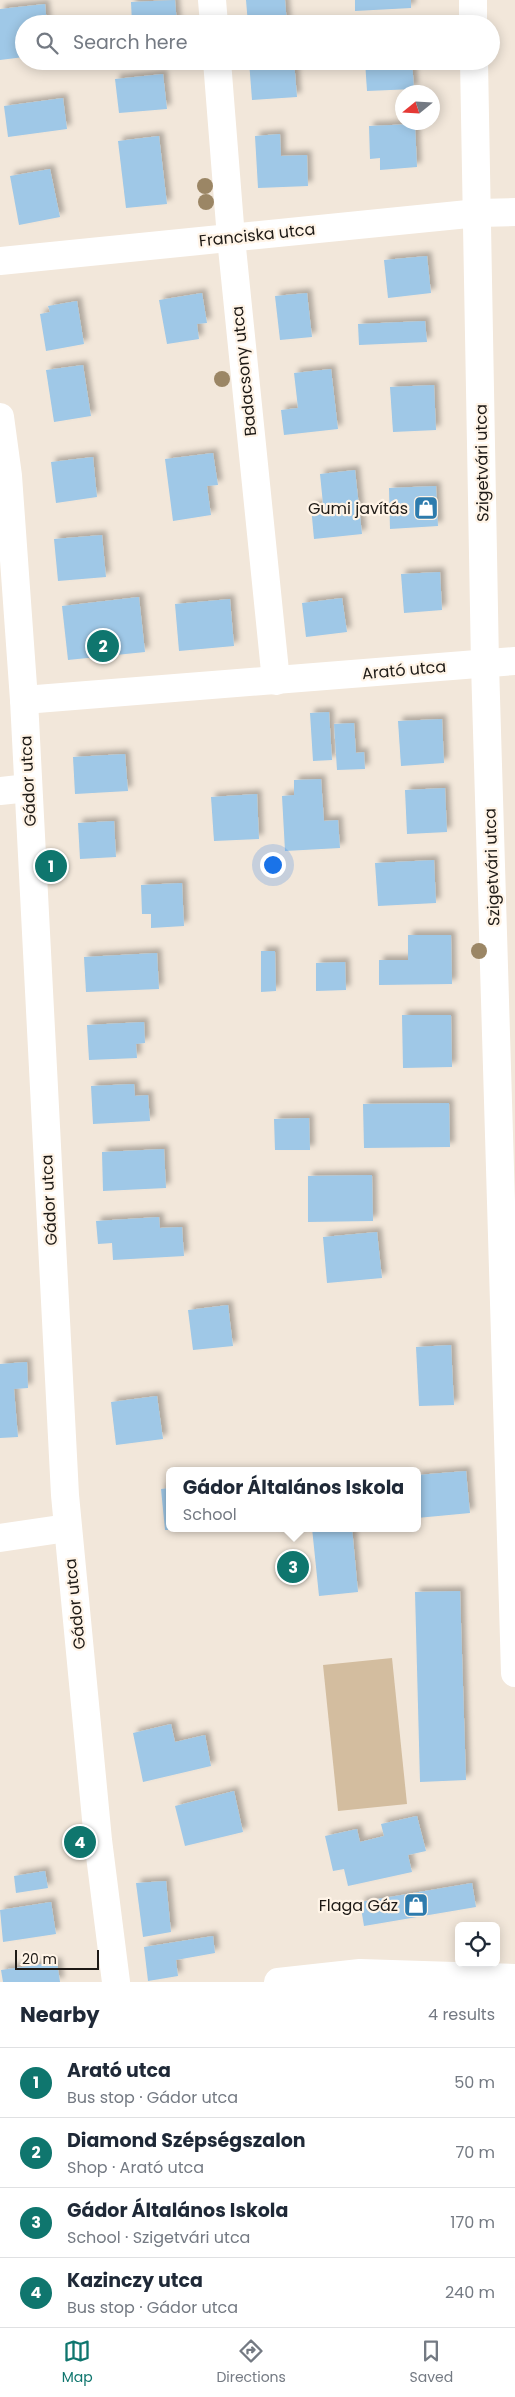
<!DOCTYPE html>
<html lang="en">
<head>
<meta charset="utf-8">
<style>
	:root { --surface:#fff; --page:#f6f6f7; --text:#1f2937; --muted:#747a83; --line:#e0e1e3; --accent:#0f766e }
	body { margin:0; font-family:Poppins,sans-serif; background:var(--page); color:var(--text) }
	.controls { position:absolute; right:15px; bottom:15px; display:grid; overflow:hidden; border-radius:8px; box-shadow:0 2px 12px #0003 }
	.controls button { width:45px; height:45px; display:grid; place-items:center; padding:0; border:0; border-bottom:1px solid var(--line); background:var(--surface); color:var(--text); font:25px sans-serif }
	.compass { position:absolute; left:395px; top:85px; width:45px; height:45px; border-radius:50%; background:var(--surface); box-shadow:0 2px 12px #0003; rotate:252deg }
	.scale { position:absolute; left:15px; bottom:12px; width:84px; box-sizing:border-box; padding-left:5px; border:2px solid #1e1a16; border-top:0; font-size:14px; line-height:18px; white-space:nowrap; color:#1e1a16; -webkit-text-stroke:4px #fff4e7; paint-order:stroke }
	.you { position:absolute; left:272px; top:864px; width:18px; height:18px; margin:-12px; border:4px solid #fff; border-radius:50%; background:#1a73e8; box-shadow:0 0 0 8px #1a73e833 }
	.badge { display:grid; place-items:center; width:32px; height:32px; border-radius:50%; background:var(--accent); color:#fff; font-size:16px; font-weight:700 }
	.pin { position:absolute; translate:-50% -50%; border:2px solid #fff; box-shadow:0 1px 5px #0006 }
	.popup { position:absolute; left:166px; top:1467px; width:255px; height:65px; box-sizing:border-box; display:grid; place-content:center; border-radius:8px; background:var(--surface); filter:drop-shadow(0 1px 4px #0005); font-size:16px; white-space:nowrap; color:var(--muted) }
	.popup b { font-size:19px; color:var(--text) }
	.popup::after { content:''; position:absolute; left:50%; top:100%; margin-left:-10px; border:10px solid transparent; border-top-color:var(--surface) }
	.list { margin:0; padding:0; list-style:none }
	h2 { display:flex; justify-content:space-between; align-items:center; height:65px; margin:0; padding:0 20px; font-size:21px }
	h2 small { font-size:16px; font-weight:400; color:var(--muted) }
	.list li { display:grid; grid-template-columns:32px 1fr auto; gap:15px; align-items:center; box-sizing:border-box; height:70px; padding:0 20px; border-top:1px solid var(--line) }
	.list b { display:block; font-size:19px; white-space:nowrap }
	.list p { margin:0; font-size:16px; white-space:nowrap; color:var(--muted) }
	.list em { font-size:16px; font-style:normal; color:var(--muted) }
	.icon { flex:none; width:28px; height:28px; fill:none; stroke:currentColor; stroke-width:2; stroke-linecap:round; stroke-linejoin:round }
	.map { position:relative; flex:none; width:515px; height:1982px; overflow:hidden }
	.search { position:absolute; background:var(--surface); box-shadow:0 2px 12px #0003; left:15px; right:15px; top:15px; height:55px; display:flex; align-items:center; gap:12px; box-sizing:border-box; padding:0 18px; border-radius:28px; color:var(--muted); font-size:19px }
	.sheet { height:345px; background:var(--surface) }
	nav { display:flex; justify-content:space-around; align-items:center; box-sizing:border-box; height:70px; border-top:1px solid var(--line); background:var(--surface); font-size:14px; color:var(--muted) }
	nav a { display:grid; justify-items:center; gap:2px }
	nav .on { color:var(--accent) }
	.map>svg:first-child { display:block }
	.green { fill:#d3bd9f }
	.building { fill:#9fc8e7; filter:url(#shadow) }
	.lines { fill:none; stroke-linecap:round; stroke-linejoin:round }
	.minor { stroke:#fff; stroke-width:28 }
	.tertiary { stroke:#fff; stroke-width:28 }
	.tree { fill:#9b8665 }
	.labels { text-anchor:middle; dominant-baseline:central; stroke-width:4.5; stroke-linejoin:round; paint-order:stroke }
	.street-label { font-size:16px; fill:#1e1a16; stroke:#fff4e7 }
	.poi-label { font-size:16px; fill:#1e1a16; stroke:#fff4e7; text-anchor:end }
</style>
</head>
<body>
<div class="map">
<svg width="515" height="1982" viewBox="0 0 515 1982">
	<defs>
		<filter id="shadow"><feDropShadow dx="4.5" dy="-4.5" stdDeviation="2.5" flood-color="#0004"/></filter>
	</defs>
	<rect width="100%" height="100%" fill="#f2e7da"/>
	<polygon class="green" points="392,1658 407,1804 338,1811 323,1665"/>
	<g class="building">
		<polygon points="175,0 177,24 132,24 131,2"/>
		<polygon points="246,0 285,0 287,24 248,24"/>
		<polygon points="355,0 411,0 411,8 355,11"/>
		<polygon points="45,4 47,24 24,24 24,57 0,60 0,9"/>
		<polygon points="249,61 294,61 297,97 252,100"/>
		<polygon points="365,61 412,61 414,89 367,91"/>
		<polygon points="163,74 167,109 119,113 115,79"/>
		<polygon points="63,98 67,129 8,137 4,106"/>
		<polygon points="415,124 417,167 380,170 380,158 370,159 369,126"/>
		<polygon points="280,134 281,156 307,155 308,186 258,188 255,136"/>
		<polygon points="159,136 167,204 126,208 118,141"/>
		<polygon points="50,169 60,217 19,225 10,176"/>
		<polygon points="427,256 431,293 388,298 384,260"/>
		<polygon points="202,293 207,323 197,324 199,339 167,344 159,300"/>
		<polygon points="307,293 312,337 280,340 275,296"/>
		<polygon points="77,301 84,344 46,351 40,314 50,312 48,306"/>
		<polygon points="425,321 427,342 359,345 358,324"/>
		<polygon points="83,365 91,416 54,422 46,370"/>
		<polygon points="331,369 338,429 284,435 281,410 298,408 294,373"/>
		<polygon points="434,385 436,430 393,432 390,387"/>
		<polygon points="213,453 218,485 207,486 211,515 173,521 165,459"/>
		<polygon points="93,457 97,497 56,503 51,462"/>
		<polygon points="355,470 362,534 314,539 311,506 323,504 320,474"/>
		<polygon points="436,486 438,526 390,529 389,488"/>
		<polygon points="102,535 106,577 58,581 54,539"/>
		<polygon points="440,572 442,610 404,613 401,574"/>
		<polygon points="139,597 145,652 68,660 62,606"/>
		<polygon points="342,598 347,632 306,637 302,603"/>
		<polygon points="230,599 234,646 179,651 175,604"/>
		<polygon points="329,712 332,760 313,761 310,713"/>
		<polygon points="442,719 444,763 401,766 398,721"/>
		<polygon points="354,723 356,753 364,752 365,769 337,770 334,724"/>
		<polygon points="125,754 128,791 75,794 73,757"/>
		<polygon points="321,779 324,821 338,820 340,848 285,851 282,796 294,795 294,780"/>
		<polygon points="445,788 447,832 407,834 405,790"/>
		<polygon points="257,794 259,839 214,841 211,797"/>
		<polygon points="114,821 116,857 80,859 78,823"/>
		<polygon points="434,860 436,903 378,906 375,863"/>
		<polygon points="182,883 184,926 151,928 151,914 142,914 141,885"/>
		<polygon points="408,935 451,935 452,984 379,985 379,960 408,960"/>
		<polygon points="261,951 275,951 276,991 261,992"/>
		<polygon points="157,953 159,989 86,992 84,957"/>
		<polygon points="345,962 346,990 316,991 316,963"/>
		<polygon points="402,1015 451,1015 452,1067 403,1068"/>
		<polygon points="144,1022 145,1043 136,1044 137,1058 89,1060 87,1025"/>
		<polygon points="134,1084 135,1096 148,1095 150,1121 93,1124 91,1086"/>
		<polygon points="449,1103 450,1147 364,1148 363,1104"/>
		<polygon points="309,1118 310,1150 275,1150 274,1119"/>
		<polygon points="164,1149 166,1188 103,1191 102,1152"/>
		<polygon points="372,1175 373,1221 308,1222 308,1176"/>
		<polygon points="159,1217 160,1228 182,1227 184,1256 113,1260 112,1243 98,1244 96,1221"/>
		<polygon points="377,1232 382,1278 327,1283 323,1237"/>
		<polygon points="228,1305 233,1346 193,1350 188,1310"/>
		<polygon points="451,1345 454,1405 419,1406 416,1347"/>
		<polygon points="27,1362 28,1388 14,1389 18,1437 0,1438 0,1364"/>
		<polygon points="157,1396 163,1439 116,1445 111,1402"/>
		<polygon points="466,1471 470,1513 417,1518 417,1475"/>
		<polygon points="169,1488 169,1530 165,1530 161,1489"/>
		<polygon points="312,1528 352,1528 358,1592 319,1596"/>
		<polygon points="460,1591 466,1780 420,1782 415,1592"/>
		<polygon points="171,1724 175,1742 205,1735 211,1766 143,1782 133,1733"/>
		<polygon points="234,1791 243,1832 185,1846 175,1806"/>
		<polygon points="417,1816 426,1851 408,1855 412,1872 348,1886 344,1869 333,1871 325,1836 357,1829 360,1842 384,1836 381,1824"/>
		<polygon points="45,1871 48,1888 16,1893 14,1876"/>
		<polygon points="166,1881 171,1932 143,1937 136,1883"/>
		<polygon points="472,1883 476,1907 364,1926 360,1902"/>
		<polygon points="51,1902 56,1934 3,1942 0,1910"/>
		<polygon points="213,1936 215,1953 176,1960 178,1976 148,1981 144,1947"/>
		<polygon points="57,1962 60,1982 3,1982 1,1970"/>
	</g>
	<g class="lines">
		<g class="minor">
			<polyline points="212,0 214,24"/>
			<polyline points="473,0 473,24"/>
			<polyline points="217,61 231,238 276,681"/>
			<polyline points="474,61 485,664 515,1673"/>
			<polyline points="0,261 478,213 515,212"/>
			<polyline points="24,700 515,661"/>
			<polyline points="0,791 28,788"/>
			<polyline points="0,1538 67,1528"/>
			<polyline points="278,1982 360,1973 515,1978"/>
		</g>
		<polyline class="tertiary" points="0,417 8,476 24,700 65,1495 98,1840 116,1982"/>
	</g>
	<g class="tree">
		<circle cx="205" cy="186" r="8"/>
		<circle cx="206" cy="202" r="8"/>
		<circle cx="222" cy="379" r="8"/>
		<circle cx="479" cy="951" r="8"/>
	</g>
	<defs>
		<symbol id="shop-square" viewBox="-11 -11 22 22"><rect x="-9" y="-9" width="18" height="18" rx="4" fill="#2d7bad" stroke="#fff4e7"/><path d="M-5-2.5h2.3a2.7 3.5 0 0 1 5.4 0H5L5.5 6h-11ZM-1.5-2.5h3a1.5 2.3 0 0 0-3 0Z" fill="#fff"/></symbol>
	</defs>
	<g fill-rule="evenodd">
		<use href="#shop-square" x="412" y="494" width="28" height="28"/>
		<use href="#shop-square" x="402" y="1891" width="28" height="28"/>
	</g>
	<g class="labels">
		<g class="street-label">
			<text transform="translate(257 235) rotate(-6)">Franciska utca</text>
			<text transform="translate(244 371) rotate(-96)">Badacsony utca</text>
			<text transform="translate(482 463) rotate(-91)">Szigetvári utca</text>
			<text transform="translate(404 670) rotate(-5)">Arató utca</text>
			<text transform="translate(28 781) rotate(-93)">Gádor utca</text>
			<text transform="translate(492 867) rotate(-92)">Szigetvári utca</text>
			<text transform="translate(49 1200) rotate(-93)">Gádor utca</text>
			<text transform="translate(75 1604) rotate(-96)">Gádor utca</text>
		</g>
		<g class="poi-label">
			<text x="408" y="508">Gumi javítás</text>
			<text x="398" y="1905">Flaga Gáz</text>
		</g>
	</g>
</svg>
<div class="controls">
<button><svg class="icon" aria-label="locate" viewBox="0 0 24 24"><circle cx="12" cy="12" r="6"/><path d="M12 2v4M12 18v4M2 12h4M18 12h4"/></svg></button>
</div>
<svg class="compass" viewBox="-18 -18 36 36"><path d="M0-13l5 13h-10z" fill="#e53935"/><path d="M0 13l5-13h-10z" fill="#747a83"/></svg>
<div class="scale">20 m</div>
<div class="you"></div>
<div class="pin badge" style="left:51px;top:866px">1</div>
<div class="pin badge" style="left:103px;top:646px">2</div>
<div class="pin badge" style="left:293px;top:1567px">3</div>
<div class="popup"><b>Gádor Általános Iskola</b>School</div>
<div class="pin badge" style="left:80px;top:1842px">4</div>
<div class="search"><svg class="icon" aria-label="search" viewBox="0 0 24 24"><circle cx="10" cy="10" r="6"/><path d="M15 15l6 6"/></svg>Search here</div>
</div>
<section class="sheet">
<h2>Nearby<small>4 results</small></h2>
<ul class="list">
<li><span class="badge">1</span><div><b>Arató utca</b><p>Bus stop · Gádor utca</p></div><em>50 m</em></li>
<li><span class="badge">2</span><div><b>Diamond Szépségszalon</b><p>Shop · Arató utca</p></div><em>70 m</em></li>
<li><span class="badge">3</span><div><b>Gádor Általános Iskola</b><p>School · Szigetvári utca</p></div><em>170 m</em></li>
<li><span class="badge">4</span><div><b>Kazinczy utca</b><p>Bus stop · Gádor utca</p></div><em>240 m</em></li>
</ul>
</section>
<nav>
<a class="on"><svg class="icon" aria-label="map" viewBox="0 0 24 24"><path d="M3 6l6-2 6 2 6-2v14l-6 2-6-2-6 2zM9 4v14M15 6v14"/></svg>Map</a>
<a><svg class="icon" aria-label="directions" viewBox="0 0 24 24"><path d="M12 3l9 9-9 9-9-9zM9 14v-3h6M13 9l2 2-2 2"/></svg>Directions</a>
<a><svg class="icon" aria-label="saved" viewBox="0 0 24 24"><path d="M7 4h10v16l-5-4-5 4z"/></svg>Saved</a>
</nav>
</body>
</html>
